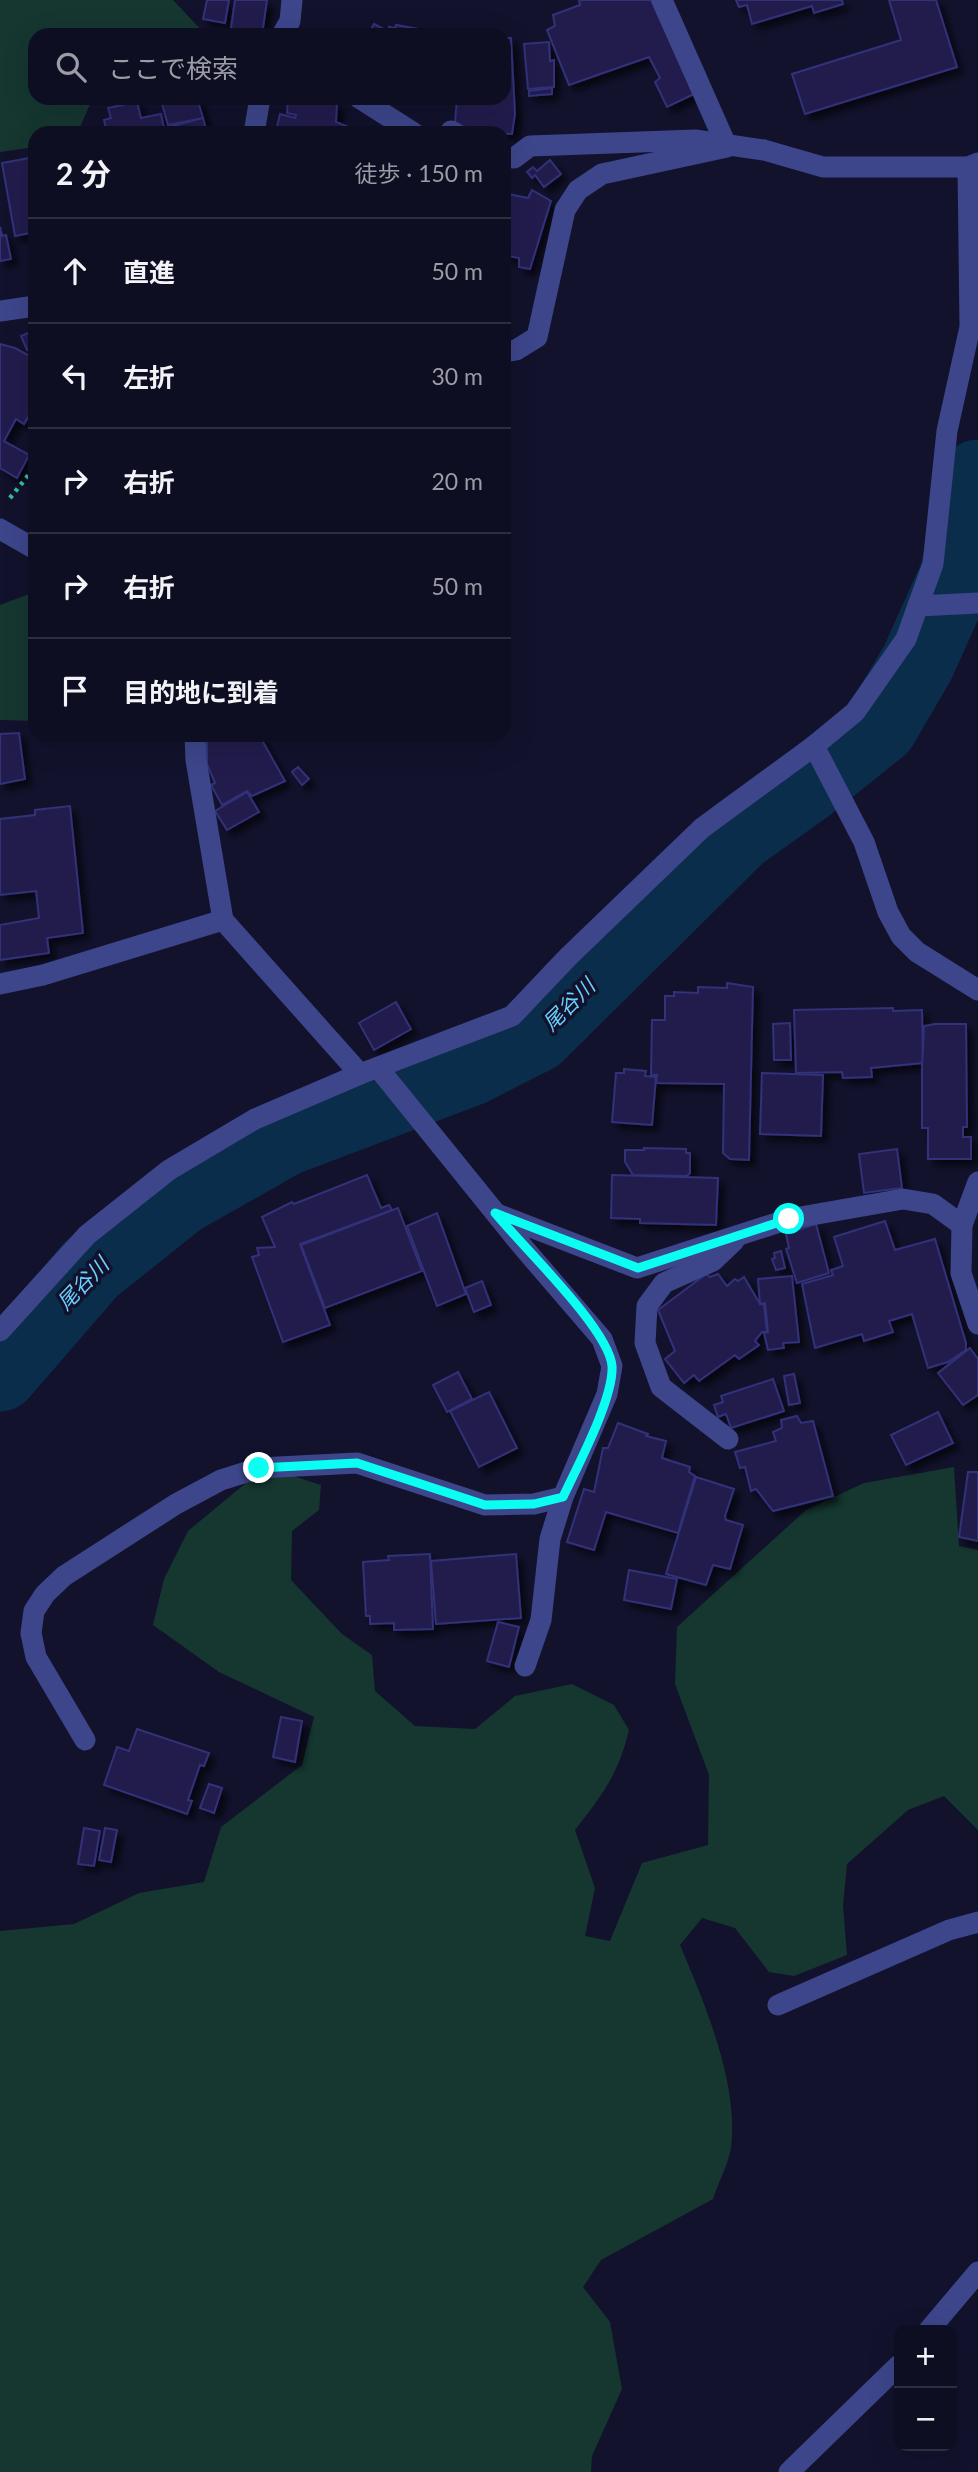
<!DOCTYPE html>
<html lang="ja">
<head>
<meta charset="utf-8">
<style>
	:root { --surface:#0e0e22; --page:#1c1c2f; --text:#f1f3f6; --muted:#9b9ca5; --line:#2e2e40 }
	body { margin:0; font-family:Lato,"Noto Sans JP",sans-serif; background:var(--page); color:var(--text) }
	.controls { position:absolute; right:21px; bottom:21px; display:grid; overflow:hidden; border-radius:14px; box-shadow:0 7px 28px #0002 }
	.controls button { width:63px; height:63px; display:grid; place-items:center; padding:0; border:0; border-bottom:2px solid var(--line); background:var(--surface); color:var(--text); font:35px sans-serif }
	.stop { position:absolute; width:21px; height:21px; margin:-16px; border:5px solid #0afff2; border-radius:50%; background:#fff }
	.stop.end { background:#0afff2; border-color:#fff; box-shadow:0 2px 7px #0008 }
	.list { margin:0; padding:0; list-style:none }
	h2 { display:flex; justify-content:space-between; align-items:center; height:91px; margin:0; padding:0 28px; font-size:30px }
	h2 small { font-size:23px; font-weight:400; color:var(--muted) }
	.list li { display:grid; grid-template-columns:46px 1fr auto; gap:21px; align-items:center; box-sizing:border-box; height:105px; padding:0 28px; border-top:2px solid var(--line) }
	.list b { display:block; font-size:26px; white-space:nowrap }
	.list em { font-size:23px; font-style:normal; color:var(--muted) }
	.icon { flex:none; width:38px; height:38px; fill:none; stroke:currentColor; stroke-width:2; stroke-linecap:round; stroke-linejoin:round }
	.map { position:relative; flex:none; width:978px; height:2472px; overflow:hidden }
	.search { position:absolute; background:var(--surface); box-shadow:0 7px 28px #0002; left:28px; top:28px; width:483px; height:77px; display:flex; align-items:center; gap:18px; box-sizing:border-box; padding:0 24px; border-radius:21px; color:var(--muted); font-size:26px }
	.panel { position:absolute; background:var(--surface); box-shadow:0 7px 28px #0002; left:28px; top:126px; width:483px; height:616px; border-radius:21px }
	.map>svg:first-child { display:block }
	.green { fill:#153730 }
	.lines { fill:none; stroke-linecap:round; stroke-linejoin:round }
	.river { stroke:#0b2d4c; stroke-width:75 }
	.building { fill:#201e4e; stroke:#333079; stroke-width:2; filter:url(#shadow) }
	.path { stroke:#31bfa1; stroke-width:4.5; stroke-dasharray:3.5 5; stroke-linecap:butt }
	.minor { stroke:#3d468b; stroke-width:21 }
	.route { stroke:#0afff2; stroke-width:9 }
	.labels { text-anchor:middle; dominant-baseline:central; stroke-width:7; stroke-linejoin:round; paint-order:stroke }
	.water-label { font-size:21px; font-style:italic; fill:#6bd1ff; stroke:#12122d }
</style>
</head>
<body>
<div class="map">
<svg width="978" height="2472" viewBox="0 0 978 2472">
	<defs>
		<filter id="shadow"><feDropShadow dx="6" dy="6" stdDeviation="3.5" flood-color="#0009"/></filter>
	</defs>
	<rect width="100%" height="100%" fill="#12122d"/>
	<g class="green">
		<polygon points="0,0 173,0 206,35 35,35 35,98 98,98 92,100 79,129 68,133 35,133 35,147 0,152"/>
		<polygon points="29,594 35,594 35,721 0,720 0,605"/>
		<path d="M954,1467L959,1546L978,1550V1830L944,1796L908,1810L847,1864L843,1906L847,1955L794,1976L769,1972L735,1928L702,1918L680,1945C705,2004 739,2084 731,2148C728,2165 718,2183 713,2199L601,2260L583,2287L610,2322L622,2389L592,2456L591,2472H0V1931L74,1924L139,1893L204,1882L221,1827L302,1765L314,1717L219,1672L153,1625L164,1579L188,1531L252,1478L293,1476L321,1485L319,1510L292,1531L291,1580L342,1634L372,1655L375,1691L415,1726L475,1729L515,1696L572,1684L614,1705L629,1730C618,1775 603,1794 575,1830L595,1888L585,1936L610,1941L642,1863L708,1845L709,1775L675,1684L677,1627L806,1510L864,1483Z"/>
	</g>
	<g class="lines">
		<polyline class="river" points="0,1374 91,1269 180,1198 284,1139 469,1069 536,1035 739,834 805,787 880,727 918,662 957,575 978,477"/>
	</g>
	<g class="building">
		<polygon points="207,0 229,0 225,23 203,19"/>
		<polygon points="235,0 267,0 262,35 230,35"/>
		<polygon points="579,0 651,0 694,94 667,107 655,82 660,78 649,57 569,85 547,30 555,26 553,15 580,5"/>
		<polygon points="736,0 842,0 843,4 814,13 812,6 752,24 747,5 739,7"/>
		<polygon points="889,0 936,0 957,67 805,114 792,74 901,40"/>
		<polygon points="374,24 389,32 389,27 395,28 396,25 452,35 361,35 363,31 369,33"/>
		<polygon points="504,38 511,38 515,114 512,134 477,133 455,123 457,98 504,98"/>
		<polygon points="549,42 550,61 554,60 554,87 528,89 524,44"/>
		<polygon points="552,88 552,94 529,96 529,91"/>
		<polygon points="169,98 197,98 203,118 168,125 161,100"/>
		<polygon points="288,98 337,103 336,122 354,129 352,133 290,133 277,127 280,114 295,118 296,115 287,113"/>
		<polygon points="137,102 141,118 161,114 165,133 107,133 104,120 111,118 108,108"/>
		<polygon points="203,118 207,133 166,133 165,128"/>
		<polygon points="35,157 35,232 15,236 2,163"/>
		<polygon points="550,160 561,174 544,187 535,175 532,178 527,172 533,167 537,171"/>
		<polygon points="532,190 551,201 530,269 519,267 519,258 504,255 504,193 528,198"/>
		<polygon points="0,227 2,236 6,235 11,259 0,261"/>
		<polygon points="35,330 35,347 27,350 21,336"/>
		<polygon points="0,344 15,348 35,359 35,385 30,394 35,397 35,405 24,424 16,419 4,441 29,455 17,478 0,468"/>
		<polygon points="19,733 25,779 0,784 0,734"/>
		<polygon points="207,735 245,735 248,739 259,735 285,781 252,796 247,791 222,805 211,785 215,783 207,764"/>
		<polygon points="298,767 309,779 302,785 292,772"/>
		<polygon points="247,792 259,812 227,830 215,811"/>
		<polygon points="70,806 83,933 47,938 49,953 0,960 0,925 39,918 36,891 0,895 0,819 35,815 35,810"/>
		<polygon points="727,983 753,987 749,1160 730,1159 723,1153 724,1084 656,1083 657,1075 651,1075 652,1020 665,1020 665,996 674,996 674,992 698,993 698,987 727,988"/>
		<polygon points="396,1002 411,1029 374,1050 359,1023"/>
		<polygon points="893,1008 893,1011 922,1010 923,1063 871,1068 872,1077 843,1078 842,1072 796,1073 794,1010"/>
		<polygon points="790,1023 791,1060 774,1060 773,1024"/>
		<polygon points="935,1024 966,1024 967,1127 963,1127 963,1137 971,1137 971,1159 928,1159 928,1128 922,1128 922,1067 924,1026"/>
		<polygon points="624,1069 646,1071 645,1076 656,1077 652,1125 612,1122 616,1073 624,1073"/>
		<polygon points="762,1073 823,1075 821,1136 760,1134"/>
		<polygon points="644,1148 686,1149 686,1153 690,1153 690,1173 687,1176 633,1175 625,1162 625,1150 644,1150"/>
		<polygon points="897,1149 902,1188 864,1193 859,1154"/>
		<polygon points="367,1175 381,1208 389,1205 392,1210 300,1244 330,1325 283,1342 252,1257 259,1255 257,1248 275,1247 262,1217 292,1202 294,1204"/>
		<polygon points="612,1175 718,1178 716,1225 640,1223 640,1219 611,1218"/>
		<polygon points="398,1208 422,1271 325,1308 301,1245"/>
		<polygon points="437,1213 466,1294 437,1306 407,1226"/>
		<polygon points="885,1221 895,1250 935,1239 966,1343 966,1350 948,1362 928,1368 912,1314 889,1321 893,1332 864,1341 862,1334 815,1348 802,1284 833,1275 831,1270 843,1266 834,1237"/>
		<polygon points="816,1224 829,1273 797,1283 786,1249 789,1248 786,1234"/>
		<polygon points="781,1251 785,1268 776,1270 772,1259 775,1258 774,1253"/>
		<polygon points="706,1274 710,1277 718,1274 727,1286 735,1279 738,1281 744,1277 760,1304 764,1305 767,1332 762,1332 755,1341 759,1345 739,1359 735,1355 699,1381 694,1375 684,1383 665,1359 675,1351 658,1310"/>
		<polygon points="792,1276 799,1342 783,1343 784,1348 768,1350 764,1333 768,1332 765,1303 760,1304 758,1279"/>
		<polygon points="482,1281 491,1305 474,1312 465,1288"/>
		<polygon points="970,1348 978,1359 978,1395 963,1405 938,1373"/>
		<polygon points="458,1372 472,1399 447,1412 433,1385"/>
		<polygon points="794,1374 800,1403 789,1405 784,1376"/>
		<polygon points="773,1379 784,1411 731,1428 726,1414 718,1417 714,1405 723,1402 721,1396"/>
		<polygon points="489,1392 517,1448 479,1467 450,1411"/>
		<polygon points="938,1412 953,1443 906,1465 891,1435"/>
		<polygon points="797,1416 801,1423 813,1421 833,1496 773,1511 756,1489 751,1491 745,1467 740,1468 735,1452 776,1441 773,1432 782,1428 781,1420"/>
		<polygon points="618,1423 648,1434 646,1436 666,1441 662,1458 690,1467 689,1472 695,1476 678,1533 606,1512 594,1550 567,1542 584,1489 594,1492 603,1448 608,1448"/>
		<polygon points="968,1472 978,1472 978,1541 959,1537"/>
		<polygon points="696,1477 734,1489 725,1516 726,1520 743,1525 730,1569 713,1565 706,1585 666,1574"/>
		<polygon points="430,1554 433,1629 394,1630 394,1623 370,1624 370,1616 366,1616 363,1562 389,1560 388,1556"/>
		<polygon points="516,1554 521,1618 436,1624 431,1561"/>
		<polygon points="629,1570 677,1579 671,1609 624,1600"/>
		<polygon points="498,1622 519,1627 509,1667 487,1661"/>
		<polygon points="281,1717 302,1721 295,1762 273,1757"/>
		<polygon points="137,1729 209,1753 204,1766 200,1765 188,1800 192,1801 187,1814 104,1785 117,1747 129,1751"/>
		<polygon points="209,1784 222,1788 214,1813 200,1808"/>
		<polygon points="84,1828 100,1831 94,1866 78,1864"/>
		<polygon points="105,1828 117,1830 111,1862 99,1860"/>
	</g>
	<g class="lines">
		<polyline class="path" points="10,498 35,467"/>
		<g class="minor">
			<polyline points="282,35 290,21 292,0"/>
			<polyline points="359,98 414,133"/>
			<polyline points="451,131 455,133"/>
			<polyline points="254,133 260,98"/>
			<polyline points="504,157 514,158 530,146 695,140 764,150 823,167 968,167 978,163"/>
			<polyline points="0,311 35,306"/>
			<polyline points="504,352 516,350 537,337 565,210 578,190 602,174 727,147 662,0"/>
			<polyline points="0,529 35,549"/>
			<polyline points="918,606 978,603"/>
			<polyline points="195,735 196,760 223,920"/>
			<polyline points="814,746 864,842 888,912 901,936 917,952 978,990"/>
			<polyline points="0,984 43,975 223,920 360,1074 255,1119 169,1170 87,1235 0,1331"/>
			<polyline points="379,1069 523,1247 602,1339 612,1366 607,1394 563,1497 550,1539 541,1620 525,1666"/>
			<polyline points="360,1074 512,1016 568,957 702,828 814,746 855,712 906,639 933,564 947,431 970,327 968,167"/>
			<polyline points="978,1182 962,1225 961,1273 978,1324"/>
			<polyline points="497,1214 637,1268 789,1219 903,1199 933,1204 962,1225"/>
			<polyline points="728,1439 661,1387 645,1343 647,1306 664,1283 713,1261 734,1241"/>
			<polyline points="85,1740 36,1657 31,1633 34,1611 45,1594 64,1576 176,1504 221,1480 259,1468 357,1463 485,1505 534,1504 563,1497"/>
			<polyline points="778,2005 949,1930 978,1922"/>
			<polyline points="929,2330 978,2272"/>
			<polyline points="789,2472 899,2365"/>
		</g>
	</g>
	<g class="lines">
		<path class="route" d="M259,1468L357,1463L485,1505L534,1504L563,1497C577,1467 614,1398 612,1366C609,1329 522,1246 495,1213L638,1268L789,1219"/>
	</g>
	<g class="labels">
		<g class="water-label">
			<text transform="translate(568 1004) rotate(-45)">尾谷川</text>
			<text transform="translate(82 1283) rotate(-46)">尾谷川</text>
		</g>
	</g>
</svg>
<div class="controls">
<button>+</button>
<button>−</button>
</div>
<div class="stop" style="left:789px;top:1219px"></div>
<div class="stop end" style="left:259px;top:1468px"></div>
<div class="search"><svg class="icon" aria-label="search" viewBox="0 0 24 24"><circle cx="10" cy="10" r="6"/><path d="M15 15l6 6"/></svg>ここで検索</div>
<section class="panel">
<h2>2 分<small>徒歩 · 150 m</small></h2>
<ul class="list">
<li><svg class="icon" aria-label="ahead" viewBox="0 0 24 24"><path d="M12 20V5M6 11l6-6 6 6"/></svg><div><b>直進</b></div><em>50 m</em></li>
<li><svg class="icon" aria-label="left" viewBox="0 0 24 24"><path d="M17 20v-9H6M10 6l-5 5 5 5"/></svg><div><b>左折</b></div><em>30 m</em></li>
<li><svg class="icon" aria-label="right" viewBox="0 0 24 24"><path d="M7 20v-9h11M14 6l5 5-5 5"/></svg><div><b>右折</b></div><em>20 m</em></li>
<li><svg class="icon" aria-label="right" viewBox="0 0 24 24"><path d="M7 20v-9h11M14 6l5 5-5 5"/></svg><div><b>右折</b></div><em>50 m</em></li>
<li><svg class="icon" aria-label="arrive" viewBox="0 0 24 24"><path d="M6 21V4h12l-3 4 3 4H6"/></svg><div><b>目的地に到着</b></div></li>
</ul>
</section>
</div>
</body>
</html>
